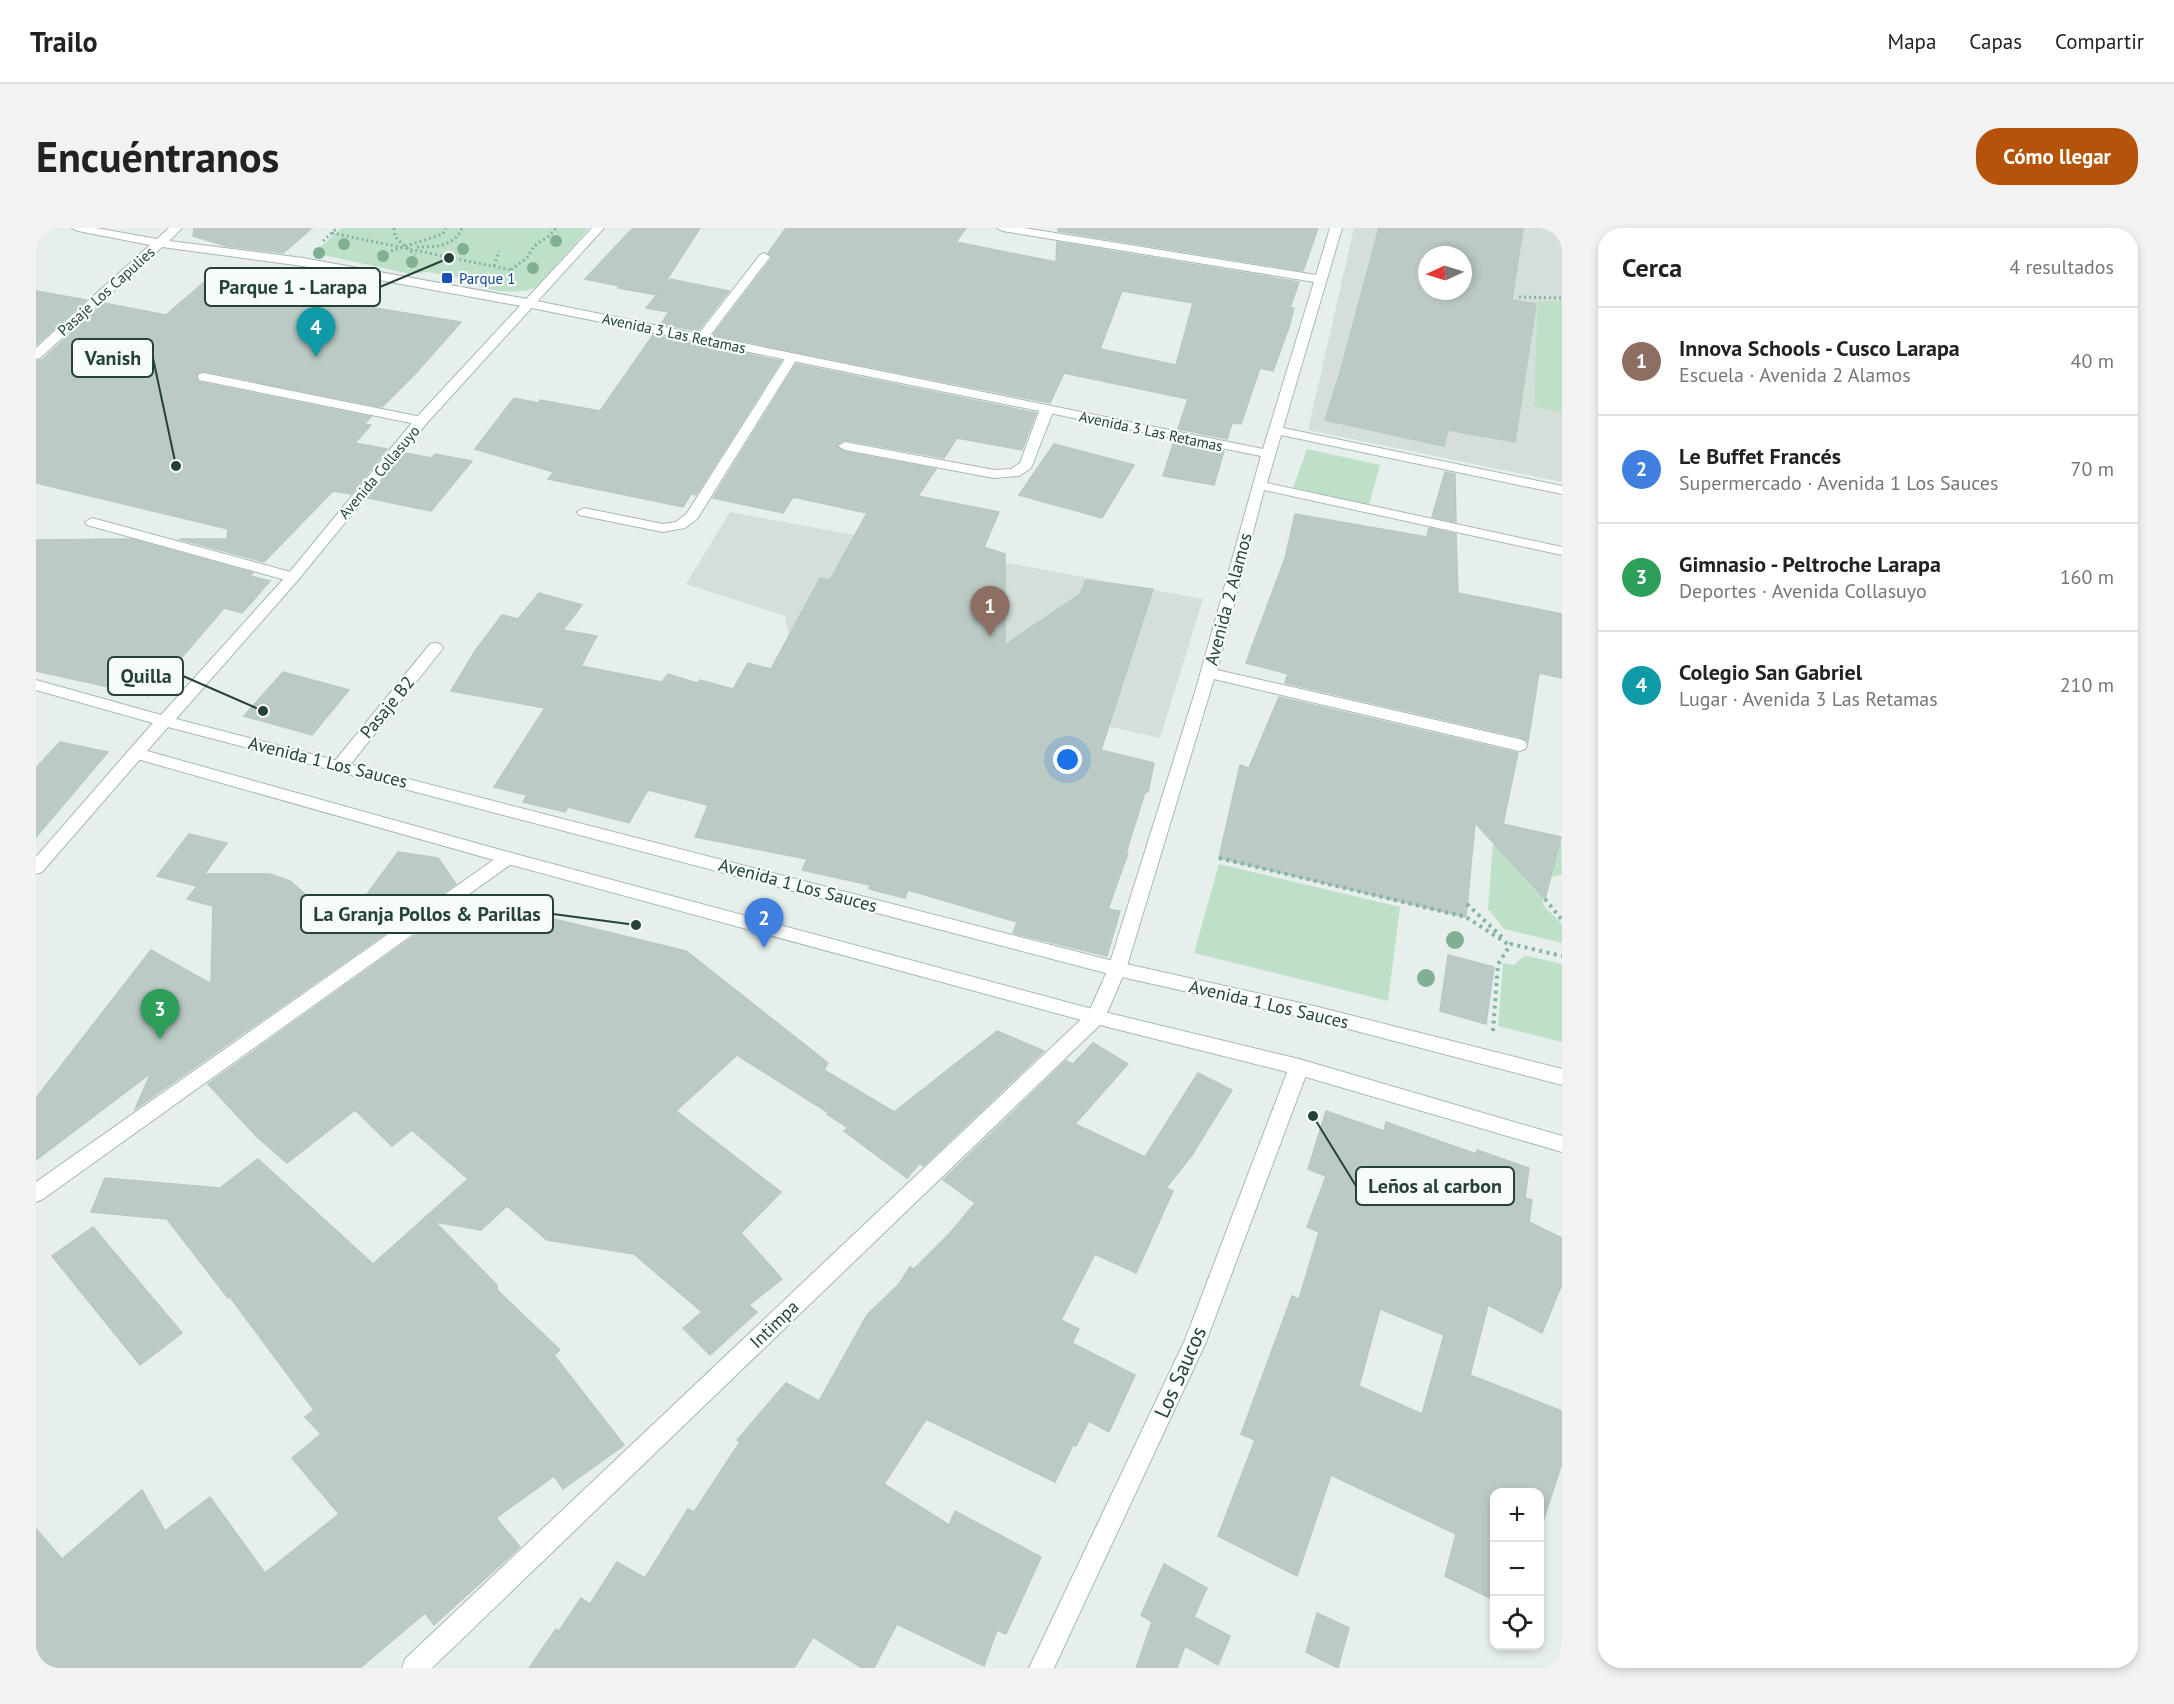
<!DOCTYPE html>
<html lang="es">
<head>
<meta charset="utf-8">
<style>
	:root { --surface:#fff; --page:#f2f2f2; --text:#222; --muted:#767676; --line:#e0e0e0; --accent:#b45309 }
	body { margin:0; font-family:"PT Sans",sans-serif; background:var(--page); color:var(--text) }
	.controls { position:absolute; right:18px; bottom:18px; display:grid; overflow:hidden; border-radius:12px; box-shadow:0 3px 9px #0003 }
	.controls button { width:54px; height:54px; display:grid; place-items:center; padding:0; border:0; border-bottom:2px solid var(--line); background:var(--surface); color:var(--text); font:30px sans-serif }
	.compass { position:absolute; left:1382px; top:18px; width:54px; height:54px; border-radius:50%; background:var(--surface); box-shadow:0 3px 9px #0003; rotate:266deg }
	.you { position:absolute; left:1032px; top:532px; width:21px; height:21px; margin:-15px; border:4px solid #fff; border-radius:50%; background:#1a73e8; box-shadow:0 0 0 9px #1a73e833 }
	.badge { display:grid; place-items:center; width:39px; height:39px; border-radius:50%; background:var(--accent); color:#fff; font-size:20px; font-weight:700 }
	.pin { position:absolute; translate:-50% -50px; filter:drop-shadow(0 2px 3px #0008) }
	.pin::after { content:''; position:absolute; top:32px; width:21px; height:18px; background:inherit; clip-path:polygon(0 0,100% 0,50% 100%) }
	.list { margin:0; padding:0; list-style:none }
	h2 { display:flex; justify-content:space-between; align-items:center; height:78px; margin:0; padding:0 24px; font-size:26px }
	h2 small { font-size:20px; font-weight:400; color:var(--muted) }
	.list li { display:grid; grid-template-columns:39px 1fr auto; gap:18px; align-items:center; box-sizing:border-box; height:108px; padding:0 24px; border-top:2px solid var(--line) }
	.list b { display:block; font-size:22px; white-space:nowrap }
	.list p { margin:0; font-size:20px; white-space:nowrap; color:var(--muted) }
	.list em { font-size:20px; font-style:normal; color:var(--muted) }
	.icon { flex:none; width:33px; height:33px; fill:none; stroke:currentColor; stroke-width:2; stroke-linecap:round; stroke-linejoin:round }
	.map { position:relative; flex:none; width:1526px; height:1440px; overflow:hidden; border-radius:24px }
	header { display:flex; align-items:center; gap:36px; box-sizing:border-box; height:84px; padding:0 30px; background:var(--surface); border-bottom:2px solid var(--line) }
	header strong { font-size:28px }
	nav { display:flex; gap:33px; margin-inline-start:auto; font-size:21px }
	.intro { display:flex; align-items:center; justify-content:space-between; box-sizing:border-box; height:144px; padding:0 36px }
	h1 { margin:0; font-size:42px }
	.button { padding:15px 27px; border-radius:24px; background:var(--accent); color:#fff; font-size:21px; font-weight:700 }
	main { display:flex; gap:36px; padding:0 36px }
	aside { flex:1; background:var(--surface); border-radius:24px; box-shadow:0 3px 9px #0003 }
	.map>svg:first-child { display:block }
	.built { fill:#d4dfda; fill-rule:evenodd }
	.green { fill:#bfe0c8 }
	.building { fill:#bbcac4; stroke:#b8c9c2; stroke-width:1.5; fill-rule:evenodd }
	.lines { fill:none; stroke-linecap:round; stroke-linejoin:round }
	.lane-casing { stroke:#a8b8b2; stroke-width:2 }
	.street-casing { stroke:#a8b8b2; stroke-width:2 }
	.secondary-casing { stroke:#a4bbb3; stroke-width:2 }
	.path-far1 { stroke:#86b3a5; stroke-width:3; stroke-dasharray:2 3; stroke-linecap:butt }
	.path { stroke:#86b3a5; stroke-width:4; stroke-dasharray:3 4.5; stroke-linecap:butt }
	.lane { fill:#fff; fill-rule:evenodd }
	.street { fill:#fff; fill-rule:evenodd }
	.secondary { fill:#fff; fill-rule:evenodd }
	.tree { fill:#80af93 }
	.transit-dot { fill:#1a4fb4; stroke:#f7fbf9; stroke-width:2 }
	.labels { text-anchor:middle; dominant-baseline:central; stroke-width:4.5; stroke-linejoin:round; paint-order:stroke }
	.far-transit-label { font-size:15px; fill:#164399; stroke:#f7fbf9; text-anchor:start }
	.far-street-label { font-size:15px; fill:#24423a; stroke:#f7fbf9 }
	.street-label { font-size:18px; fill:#24423a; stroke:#f7fbf9 }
	.near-street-label { font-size:21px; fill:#24423a; stroke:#f7fbf9 }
	.leader { fill:none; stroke:#24423a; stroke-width:2 }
	.callout-dot { fill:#24423a; stroke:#f7fbf9; stroke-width:2 }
	.callout { fill:#f7fbf9; stroke:#24423a; stroke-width:2 }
	.callout-label { font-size:20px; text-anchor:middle; font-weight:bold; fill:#24423a }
</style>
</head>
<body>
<header>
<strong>Trailo</strong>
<nav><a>Mapa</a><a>Capas</a><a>Compartir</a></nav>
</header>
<div class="intro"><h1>Encuéntranos</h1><a class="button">Cómo llegar</a></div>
<main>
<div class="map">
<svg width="1526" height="1440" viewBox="0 0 1526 1440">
	<rect width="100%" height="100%" fill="#e6efeb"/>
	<g class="built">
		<path d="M1318,0H1526V254L1272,202ZM1391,27H1427V63H1391Z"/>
		<polygon points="694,284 1167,371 1124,510 756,428 749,388 650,356"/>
	</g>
	<g class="green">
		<path d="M305,0H553L502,58C490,67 442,65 437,52L391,44L374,46L278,25Z"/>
		<polygon points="1526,72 1526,185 1498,178 1502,74"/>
		<polygon points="1271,221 1344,237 1333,277 1257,260"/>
		<polygon points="1525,609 1526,646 1506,652 1507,677 1526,696 1526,715 1468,701 1452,681 1457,615 1519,631"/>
		<polygon points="1183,636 1364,679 1352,773 1158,725"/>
		<polygon points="1492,728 1526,736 1526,814 1462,798 1467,735 1478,737 1487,729"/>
	</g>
	<g class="building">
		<polygon points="158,0 276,0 247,25 190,18 157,8"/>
		<polygon points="597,0 664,0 621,67 582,60 583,58 549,51"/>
		<path d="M750,0H930L920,14L1020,34L1021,14L1263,54L1254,80H1258L1253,99L1237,143L1224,140L1205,196L1196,195L1191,211L1142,201L1152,171L1028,145L1014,175L677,107L736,30L732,25ZM1086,63L1157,75L1140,137L1064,121Z"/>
		<polygon points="1022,0 1282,0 1267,43 1022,3"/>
		<path d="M1343,0H1487L1476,72L1500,76L1479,214L1412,202L1408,218L1289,192L1304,145ZM1391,27H1427V63H1391Z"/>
		<polygon points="180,44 257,63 253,66 425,94 380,145 346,179 168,143 161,145 163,154 335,189 328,196 335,197 319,215 351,221 315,266 297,263 228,334 143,311 191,311 192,301 0,255 0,133 6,132 68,75 130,87"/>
		<polygon points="634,51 693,63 662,103 625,96 633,84 610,80"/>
		<polygon points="0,63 50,72 0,117"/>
		<polygon points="617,107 745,133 660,267 655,266 647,279 512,251 518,244 439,221 478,170 502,175 504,172 564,183"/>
		<polygon points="760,136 1000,185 986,222 921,210 908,230 809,212 800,217 809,224 900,241 882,268 963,284 948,319 969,326 969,417 1044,366 1050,352 1117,361 1065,522 1118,535 1112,564 1109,564 1090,625 1092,625 1072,681 1084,683 1071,728 977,705 981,694 872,662 869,670 833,661 834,657 766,642 771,631 659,609 672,577 612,562 593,595 532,579 529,584 487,574 491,567 458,559 509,480 415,463 439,423 466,387 482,391 503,365 546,377 527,402 561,408 545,438 626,454 632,446 661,455 664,452 697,461 712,435 735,441 784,350 794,352 831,285 757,269 747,285 677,270"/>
		<polygon points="1138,213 1188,223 1178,257 1127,248"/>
		<polygon points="1018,216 1098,237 1066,290 983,267"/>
		<polygon points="369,225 396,230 399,226 436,233 395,283 332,270"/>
		<polygon points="1409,244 1419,246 1420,294 1396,289"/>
		<polygon points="1259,286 1391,309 1393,300 1420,306 1422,365 1526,386 1526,450 1503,445 1492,514 1484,509 1249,455 1252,446 1210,435 1249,330"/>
		<polygon points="95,311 217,345 214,348 234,353 206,385 188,380 113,468 0,443 0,312"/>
		<polygon points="247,444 313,462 276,507 208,488"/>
		<polygon points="1243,469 1482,525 1467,596 1525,609 1509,671 1439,595 1430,689 1183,630 1204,537 1213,540"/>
		<polygon points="24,514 72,524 0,609 0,540"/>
		<polygon points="153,606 191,615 160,658 121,648"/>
		<polygon points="362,624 402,630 420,656 99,881 115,845 0,932 0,870 115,722 175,756 177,678 151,671 170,646 234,646 254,653 278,674 312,692"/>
		<polygon points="430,671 452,700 477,681 650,723 792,835 788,842 858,884 961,803 1008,823 887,938 884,935 871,950 808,903 812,900 791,886 793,885 701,827 640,883 745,964 705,1005 746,1051 713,1077 721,1084 674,1127 647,1100 666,1084 598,1026 511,1012 471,978 445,1002 399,994 461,1057 461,1062 524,1122 518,1127 588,1217 527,1261 518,1248 460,1290 484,1319 398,1397 389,1385 324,1440 0,1440 0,1301 26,1331 106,1262 129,1303 174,1269 229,1345 303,1286 256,1230 285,1206 269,1189 278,1182 194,1069 192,1070 131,991 55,984 69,950 184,960 222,931 337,1036 432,951 376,902 356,918 319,882 251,935 220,908 172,856"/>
		<polygon points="1412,727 1458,739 1450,796 1404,783"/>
		<polygon points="1057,815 1092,836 1039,896 1109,929 1162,845 1196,862 1156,927 1130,960 1137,963 1100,1045 1059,1026 1025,1092 1043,1101 1036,1115 1099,1147 1073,1204 1053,1193 1040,1218 1037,1217 1019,1254 890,1191 848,1256 913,1297 919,1283 1005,1329 970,1406 961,1402 948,1438 861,1396 838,1440 826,1440 777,1409 758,1440 493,1440 520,1401 523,1403 545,1370 554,1376 581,1334 609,1350 652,1281 658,1284 704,1214 701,1212 750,1155 783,1173 831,1087 863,1056 874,1039 878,1041 914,1005 939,975 907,952 1030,833 1037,836"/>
		<path d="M1290,883L1348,903L1350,894L1440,926L1441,922L1493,940L1489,970L1496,972L1493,994L1526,1010V1056L1506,1105L1452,1077L1434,1147L1526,1183V1235L1503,1306V1264H1458V1372L1409,1348L1420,1306L1295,1247L1261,1348L1182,1308L1219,1212L1205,1206L1256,1068L1263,1071L1283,1004L1271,999L1290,948L1272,941ZM1344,1081L1408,1107L1386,1186L1323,1158Z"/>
		<polygon points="57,999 146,1105 104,1137 16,1028"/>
		<polygon points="1128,1336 1171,1360 1158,1389 1194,1408 1182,1437 1149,1418 1141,1440 1100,1440 1116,1394 1105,1387"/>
		<polygon points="1281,1385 1313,1400 1302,1440 1270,1424"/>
	</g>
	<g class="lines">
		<defs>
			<g id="lane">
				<polygon points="728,25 734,29 669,114 661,114 659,111 661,108 724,27"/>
				<polygon points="756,125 762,129 661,291 649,300 627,304 543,287 541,284 548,280 627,296 640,294 651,285 750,129"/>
				<polygon points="1011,177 1018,181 995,240 983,248 958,250 809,222 802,218 809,214 958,242 975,241 984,235 1004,181"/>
			</g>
			<g id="street">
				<polygon points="36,0 60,0 121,11 133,0 146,0 133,13 267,30 491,71 1227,221 1278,54 967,3 961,0 988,0 1280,47 1294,0 1306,0 1247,200 1526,258 1526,266 1245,207 1231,255 1526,319 1526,327 1228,262 1181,442 1483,511 1489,513 1491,517 1489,521 1483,523 1178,451 1090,741 1067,794 396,1440 366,1440 369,1431 1053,784 1072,741 1160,461 1225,228 491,79 267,38 126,19 4,130 0,131 0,120 114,17 42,3"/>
				<polygon points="168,145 385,189 392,193 385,197 163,152 162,149 163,146"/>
				<polygon points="56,290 262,346 264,349 257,354 51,297 49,294"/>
				<polygon points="399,415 404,416 407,420 404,424 310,542 298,542 296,538 298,534 394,416"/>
				<polygon points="100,519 106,521 108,525 106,529 6,644 0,646 0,629 94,521"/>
				<polygon points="472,624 478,626 481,630 478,634 7,971 0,974 0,954 466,626"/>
				<polygon points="1263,831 1270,834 1273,839 1170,1114 1018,1440 993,1440 1149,1112 1253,839 1256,834"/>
			</g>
			<polygon id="secondary" points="556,0 568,0 390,196 262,352 140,491 1081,734 1278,778 1526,841 1526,857 1278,792 1081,748 132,499 111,523 472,624 1060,782 1263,831 1526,908 1526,924 1263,847 1060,796 472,636 94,529 92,525 94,521 117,495 0,462 0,452 125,487 252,346 380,190"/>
		</defs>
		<use href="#lane" class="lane-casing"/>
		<use href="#street" class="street-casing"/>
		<use href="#secondary" class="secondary-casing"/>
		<g class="path-far1">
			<polyline points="358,0 359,9 379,27"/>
			<polyline points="296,5 475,42"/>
			<polyline points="287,13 301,0"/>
			<path d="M381,19C399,19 418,19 426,0"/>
			<polyline points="355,23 407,6 410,0"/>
			<polyline points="458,38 463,23"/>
			<polyline points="475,42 491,30 498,18 513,8 520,0"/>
			<polyline points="1483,69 1526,70"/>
		</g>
		<g class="path">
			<polyline points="1183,630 1430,689 1475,718"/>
			<polyline points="1509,671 1526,692"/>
			<polyline points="1431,676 1468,711"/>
			<polyline points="1457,803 1462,736 1475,716 1526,728"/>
		</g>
		<use href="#lane" class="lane"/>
		<use href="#street" class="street"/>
		<use href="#secondary" class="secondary"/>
	</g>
	<g class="tree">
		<circle cx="520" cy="13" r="6"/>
		<circle cx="308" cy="16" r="6"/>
		<circle cx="427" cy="21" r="6"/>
		<circle cx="283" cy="25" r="6"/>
		<circle cx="347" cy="28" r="6"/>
		<circle cx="376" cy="34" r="6"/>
		<circle cx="497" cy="40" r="6"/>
		<circle cx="1419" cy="712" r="9"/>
		<circle cx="1390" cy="750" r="9"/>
	</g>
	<rect class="transit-dot" x="405" y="44" width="12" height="12" rx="3"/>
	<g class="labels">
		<g class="far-transit-label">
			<text x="423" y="50">Parque 1</text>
		</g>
		<g class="far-street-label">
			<text transform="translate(70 63) rotate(-42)">Pasaje Los Capulies</text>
			<text transform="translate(638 105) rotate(12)">Avenida 3 Las Retamas</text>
			<text transform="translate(1115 203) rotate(12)">Avenida 3 Las Retamas</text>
			<text transform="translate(343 244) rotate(-50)">Avenida Collasuyo</text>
		</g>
		<g class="street-label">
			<text transform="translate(1192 371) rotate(-75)">Avenida 2 Alamos</text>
			<text transform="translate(351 479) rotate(-51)">Pasaje B2</text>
			<text transform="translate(292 534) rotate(14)">Avenida 1 Los Sauces</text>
			<text transform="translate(762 657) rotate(15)">Avenida 1 Los Sauces</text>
			<text transform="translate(1233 776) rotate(13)">Avenida 1 Los Sauces</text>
			<text transform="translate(738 1096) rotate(-44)">Intimpa</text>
		</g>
		<g class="near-street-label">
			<text transform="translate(1144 1144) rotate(-66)">Los Saucos</text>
		</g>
	</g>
	<path class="leader" d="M413 30L344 59M140 238L117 130M227 483L147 448M600 697L517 686M1277 888L1320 958"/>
	<g class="callout-dot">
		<circle cx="413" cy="30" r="6"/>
		<circle cx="140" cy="238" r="6"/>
		<circle cx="227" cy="483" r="6"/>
		<circle cx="600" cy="697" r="6"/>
		<circle cx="1277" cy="888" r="6"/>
	</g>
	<g class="callout">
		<rect x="169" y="40" width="175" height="38" rx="6"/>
		<rect x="36" y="111" width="81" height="38" rx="6"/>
		<rect x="72" y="429" width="75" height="38" rx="6"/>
		<rect x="265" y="667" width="252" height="38" rx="6"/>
		<rect x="1320" y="939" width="158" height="38" rx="6"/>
	</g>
	<g class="callout-label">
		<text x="257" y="66">Parque 1 - Larapa</text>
		<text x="77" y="137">Vanish</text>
		<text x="110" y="455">Quilla</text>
		<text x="391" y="693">La Granja Pollos &amp; Parillas</text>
		<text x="1399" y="965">Leños al carbon</text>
	</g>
</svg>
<div class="controls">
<button>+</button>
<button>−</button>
<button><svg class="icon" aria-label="locate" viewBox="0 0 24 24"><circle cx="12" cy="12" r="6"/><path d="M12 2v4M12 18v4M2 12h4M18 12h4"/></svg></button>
</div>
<svg class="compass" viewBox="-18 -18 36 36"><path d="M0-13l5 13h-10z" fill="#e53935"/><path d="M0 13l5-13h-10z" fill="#767676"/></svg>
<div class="you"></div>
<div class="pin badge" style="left:954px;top:408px;background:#8d6e63">1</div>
<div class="pin badge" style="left:728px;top:720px;background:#3f7fe0">2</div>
<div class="pin badge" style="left:124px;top:811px;background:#2e9e5b">3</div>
<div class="pin badge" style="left:280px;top:129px;background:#0f9aa8">4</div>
</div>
<aside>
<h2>Cerca<small>4 resultados</small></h2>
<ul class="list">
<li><span class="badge" style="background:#8d6e63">1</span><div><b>Innova Schools - Cusco Larapa</b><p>Escuela · Avenida 2 Alamos</p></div><em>40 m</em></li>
<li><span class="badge" style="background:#3f7fe0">2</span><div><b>Le Buffet Francés</b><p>Supermercado · Avenida 1 Los Sauces</p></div><em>70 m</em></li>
<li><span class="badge" style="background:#2e9e5b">3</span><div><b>Gimnasio - Peltroche Larapa</b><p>Deportes · Avenida Collasuyo</p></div><em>160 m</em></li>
<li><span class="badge" style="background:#0f9aa8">4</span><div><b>Colegio San Gabriel</b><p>Lugar · Avenida 3 Las Retamas</p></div><em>210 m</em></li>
</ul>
</aside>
</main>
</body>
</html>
